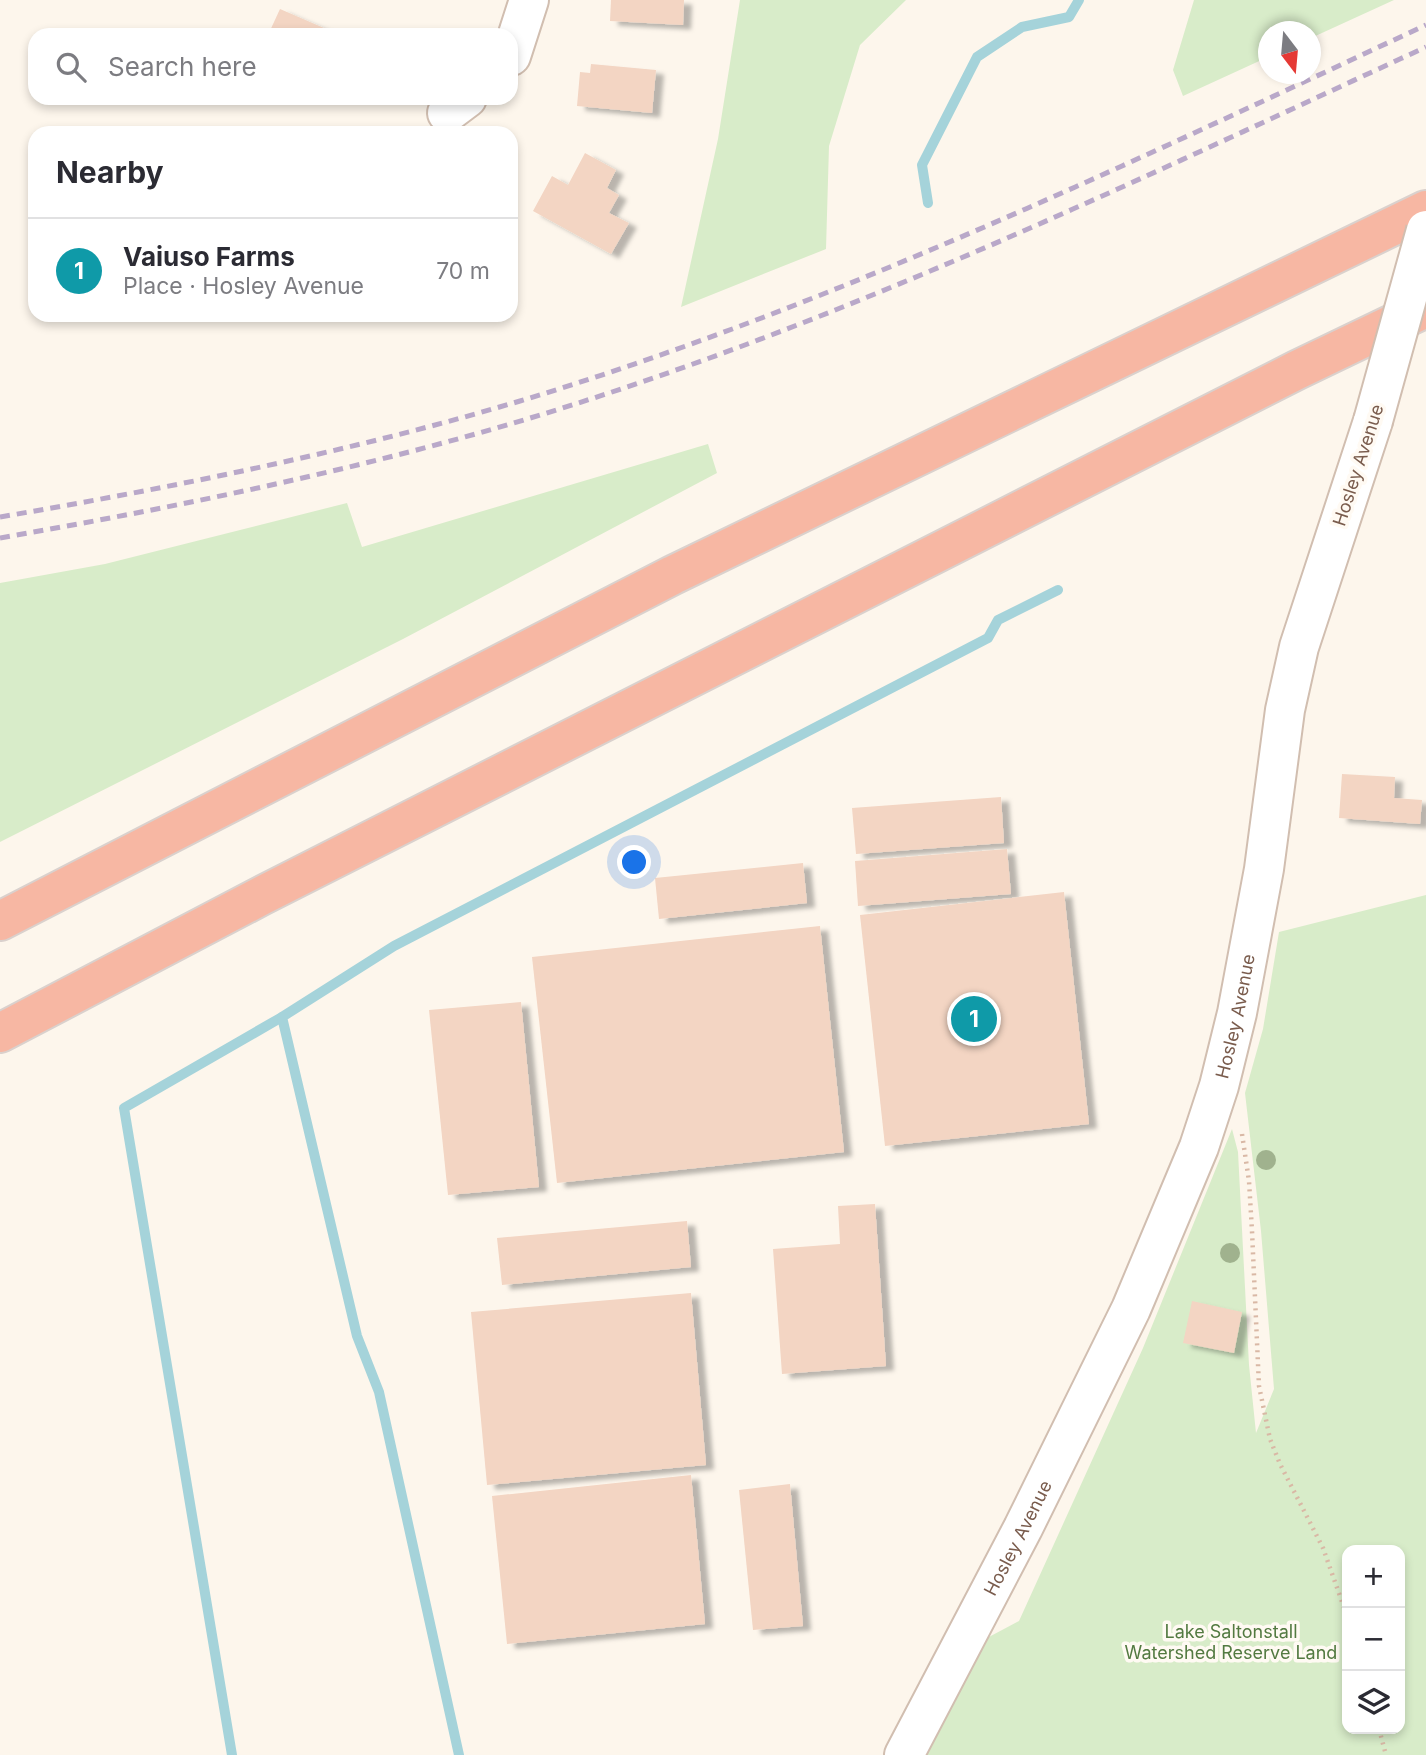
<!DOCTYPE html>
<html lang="en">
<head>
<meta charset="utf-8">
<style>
	:root { --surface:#fff; --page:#f2f2f3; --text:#2b2b33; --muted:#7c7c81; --line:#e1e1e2; --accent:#e76f51 }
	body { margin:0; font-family:Inter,sans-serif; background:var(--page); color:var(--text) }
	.controls { position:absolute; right:21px; bottom:21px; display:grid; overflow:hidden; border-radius:14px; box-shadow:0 4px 10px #0003 }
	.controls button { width:63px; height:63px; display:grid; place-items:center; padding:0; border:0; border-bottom:2px solid var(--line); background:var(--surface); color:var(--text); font:35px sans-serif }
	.compass { position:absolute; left:1258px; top:21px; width:63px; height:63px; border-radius:50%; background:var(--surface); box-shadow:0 4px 10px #0003; rotate:164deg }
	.you { position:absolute; left:635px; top:863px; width:24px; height:24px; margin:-18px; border:5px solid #fff; border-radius:50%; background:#1a73e8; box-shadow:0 0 0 10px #1a73e833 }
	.badge { display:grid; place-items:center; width:46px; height:46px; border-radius:50%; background:var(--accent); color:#fff; font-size:23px; font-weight:700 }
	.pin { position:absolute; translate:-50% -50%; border:4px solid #fff; box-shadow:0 2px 7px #0006 }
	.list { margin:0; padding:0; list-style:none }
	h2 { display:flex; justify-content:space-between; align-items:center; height:91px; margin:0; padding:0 28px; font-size:30px }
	h2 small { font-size:23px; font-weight:400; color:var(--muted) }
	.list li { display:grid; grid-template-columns:46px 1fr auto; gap:21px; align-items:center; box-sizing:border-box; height:105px; padding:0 28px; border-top:2px solid var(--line) }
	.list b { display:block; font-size:26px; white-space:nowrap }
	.list p { margin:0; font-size:23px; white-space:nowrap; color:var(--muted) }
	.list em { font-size:23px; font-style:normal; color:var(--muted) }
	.icon { flex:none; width:38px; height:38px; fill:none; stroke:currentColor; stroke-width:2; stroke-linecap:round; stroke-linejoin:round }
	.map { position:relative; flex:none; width:1426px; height:1755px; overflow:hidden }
	.search { position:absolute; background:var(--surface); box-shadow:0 4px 10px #0003; left:28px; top:28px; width:490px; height:77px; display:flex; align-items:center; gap:18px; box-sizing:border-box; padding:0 24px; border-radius:21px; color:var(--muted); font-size:26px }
	.panel { position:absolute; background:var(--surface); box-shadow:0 4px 10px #0003; left:28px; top:126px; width:490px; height:196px; border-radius:21px }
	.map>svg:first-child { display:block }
	.green { fill:#d8ecc9; fill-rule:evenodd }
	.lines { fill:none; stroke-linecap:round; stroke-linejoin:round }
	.stream { stroke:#a5d3da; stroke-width:10 }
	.building { fill:#f3d5c3; filter:url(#shadow) }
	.minor-casing { stroke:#d1beb0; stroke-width:42 }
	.motorway-casing { stroke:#dad1cd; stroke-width:42 }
	.path { stroke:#d9b8a5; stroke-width:4.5; stroke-dasharray:2 5; stroke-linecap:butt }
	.minor { stroke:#fff; stroke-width:38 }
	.motorway { stroke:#f7b7a3; stroke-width:38 }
	.rail { stroke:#b9a8c9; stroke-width:5; stroke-dasharray:10 7; stroke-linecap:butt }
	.minor-bridge-casing { stroke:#d1beb0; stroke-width:42; stroke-linecap:butt }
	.minor-bridge { stroke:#fff; stroke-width:38 }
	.tree { fill:#a0b28e }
	.labels { text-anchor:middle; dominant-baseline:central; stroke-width:7; stroke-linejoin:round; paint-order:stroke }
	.street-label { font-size:18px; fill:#7a5c4d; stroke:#fffaf3 }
	.park-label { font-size:18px; fill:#537a41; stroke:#fffaf3 }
</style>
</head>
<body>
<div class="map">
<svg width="1426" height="1755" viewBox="0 0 1426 1755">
	<defs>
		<filter id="shadow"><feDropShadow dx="8" dy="4.5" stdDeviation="2" flood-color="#0004"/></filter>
	</defs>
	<rect width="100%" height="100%" fill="#fdf6ec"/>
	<g class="green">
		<polygon points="740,0 906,0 860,45 829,146 826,249 681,307 718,139"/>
		<polygon points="1194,0 1394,0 1311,38 1310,32 1268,32 1268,57 1183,96 1173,70"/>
		<polygon points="708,444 717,473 403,639 0,842 0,583 105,564 347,503 362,547"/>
		<path d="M1426,895V1755H922L987,1638L1019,1621L1143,1348L1232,1129L1238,1152L1249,1365L1256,1433L1274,1389L1261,1231L1245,1093L1263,1029L1279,932ZM1347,1550H1400V1729H1347Z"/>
	</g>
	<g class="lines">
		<g class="stream">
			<polyline points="928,203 922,165 977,57 1022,27 1069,17 1079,0"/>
			<polyline points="232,1755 124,1108 282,1017"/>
			<polyline points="459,1755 379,1392 357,1336 282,1017 394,946 988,638 998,620 1058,590"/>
		</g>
	</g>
	<g class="building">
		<polygon points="611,0 684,0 683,25 610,21"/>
		<polygon points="280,9 340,35 268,35"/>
		<polygon points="591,64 656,70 652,113 577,106 580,72 590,73"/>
		<polygon points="585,153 616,170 607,188 619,195 609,213 629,223 611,254 533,211 552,176 568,185"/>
		<polygon points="1342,774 1395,777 1394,798 1422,800 1420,824 1339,818"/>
		<polygon points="1001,797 1004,843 856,854 852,808"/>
		<polygon points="1007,849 1011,894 858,906 855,861"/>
		<polygon points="803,863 807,903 659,919 655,878"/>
		<polygon points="1064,892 1089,1124 885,1146 860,915"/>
		<polygon points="820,926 844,1152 557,1183 532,957"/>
		<polygon points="521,1002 539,1187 448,1195 429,1010"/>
		<polygon points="875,1204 886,1366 782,1374 773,1249 840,1244 838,1206"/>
		<polygon points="687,1221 691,1267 502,1285 497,1238"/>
		<polygon points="691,1293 706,1465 487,1485 471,1312"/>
		<polygon points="1192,1301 1242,1312 1234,1353 1183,1343"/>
		<polygon points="691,1475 705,1624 507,1644 492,1496"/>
		<polygon points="790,1484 803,1626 753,1630 739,1490"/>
	</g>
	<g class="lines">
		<defs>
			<g id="minor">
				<polyline points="511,56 529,0"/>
				<polyline points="447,113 467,98"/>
				<path id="s1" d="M904,1755L1023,1528L1131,1309L1199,1147L1219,1086L1237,1013L1264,869L1285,710L1299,647L1373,421"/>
			</g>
			<g id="motorway">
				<polyline points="0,921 673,575 1426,210"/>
				<polyline points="0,1033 261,896 1297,370 1426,308"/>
			</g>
		</defs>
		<use href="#minor" class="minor-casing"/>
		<use href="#motorway" class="motorway-casing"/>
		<g class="path">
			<polyline points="1242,1134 1249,1181 1252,1231 1259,1386 1270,1439 1280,1464 1323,1548 1347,1616"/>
			<polyline points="1379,1729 1386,1755"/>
		</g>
		<use href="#minor" class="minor"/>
		<use href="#motorway" class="motorway"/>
		<g class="rail">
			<path d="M0,517C175,487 349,452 520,401C833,306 1130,163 1426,25"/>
			<path d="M0,538C177,507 354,471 527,419C838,325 1131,183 1426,47"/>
		</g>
		<defs>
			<polyline id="minor-bridge" points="1373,421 1426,230"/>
		</defs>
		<use href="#minor-bridge" class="minor-bridge-casing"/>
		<use href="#minor-bridge" class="minor-bridge"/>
	</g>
	<g class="tree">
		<circle cx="1266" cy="1160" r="10"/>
		<circle cx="1230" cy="1253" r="10"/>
	</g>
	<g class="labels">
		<g class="street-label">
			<text transform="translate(1358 465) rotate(-72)">Hosley Avenue</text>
			<text stroke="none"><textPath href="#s1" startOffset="812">Hosley Avenue</textPath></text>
			<text stroke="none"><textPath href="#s1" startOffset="245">Hosley Avenue</textPath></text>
		</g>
		<g class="park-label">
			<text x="1231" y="1631">Lake Saltonstall<tspan x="1231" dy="21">Watershed Reserve Land</tspan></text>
		</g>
	</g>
</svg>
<div class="controls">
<button>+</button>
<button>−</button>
<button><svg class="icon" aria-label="layers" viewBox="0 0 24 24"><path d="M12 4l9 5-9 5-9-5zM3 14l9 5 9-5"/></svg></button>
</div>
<svg class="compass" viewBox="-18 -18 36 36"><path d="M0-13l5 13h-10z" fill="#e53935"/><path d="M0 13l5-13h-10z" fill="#7c7c81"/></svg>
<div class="you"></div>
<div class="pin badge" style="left:974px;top:1019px;background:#0f9aa8">1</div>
<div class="search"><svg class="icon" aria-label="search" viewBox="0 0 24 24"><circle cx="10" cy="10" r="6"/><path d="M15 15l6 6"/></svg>Search here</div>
<section class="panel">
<h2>Nearby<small></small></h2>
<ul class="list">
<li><span class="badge" style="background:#0f9aa8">1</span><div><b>Vaiuso Farms</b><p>Place · Hosley Avenue</p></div><em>70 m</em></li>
</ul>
</section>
</div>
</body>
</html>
